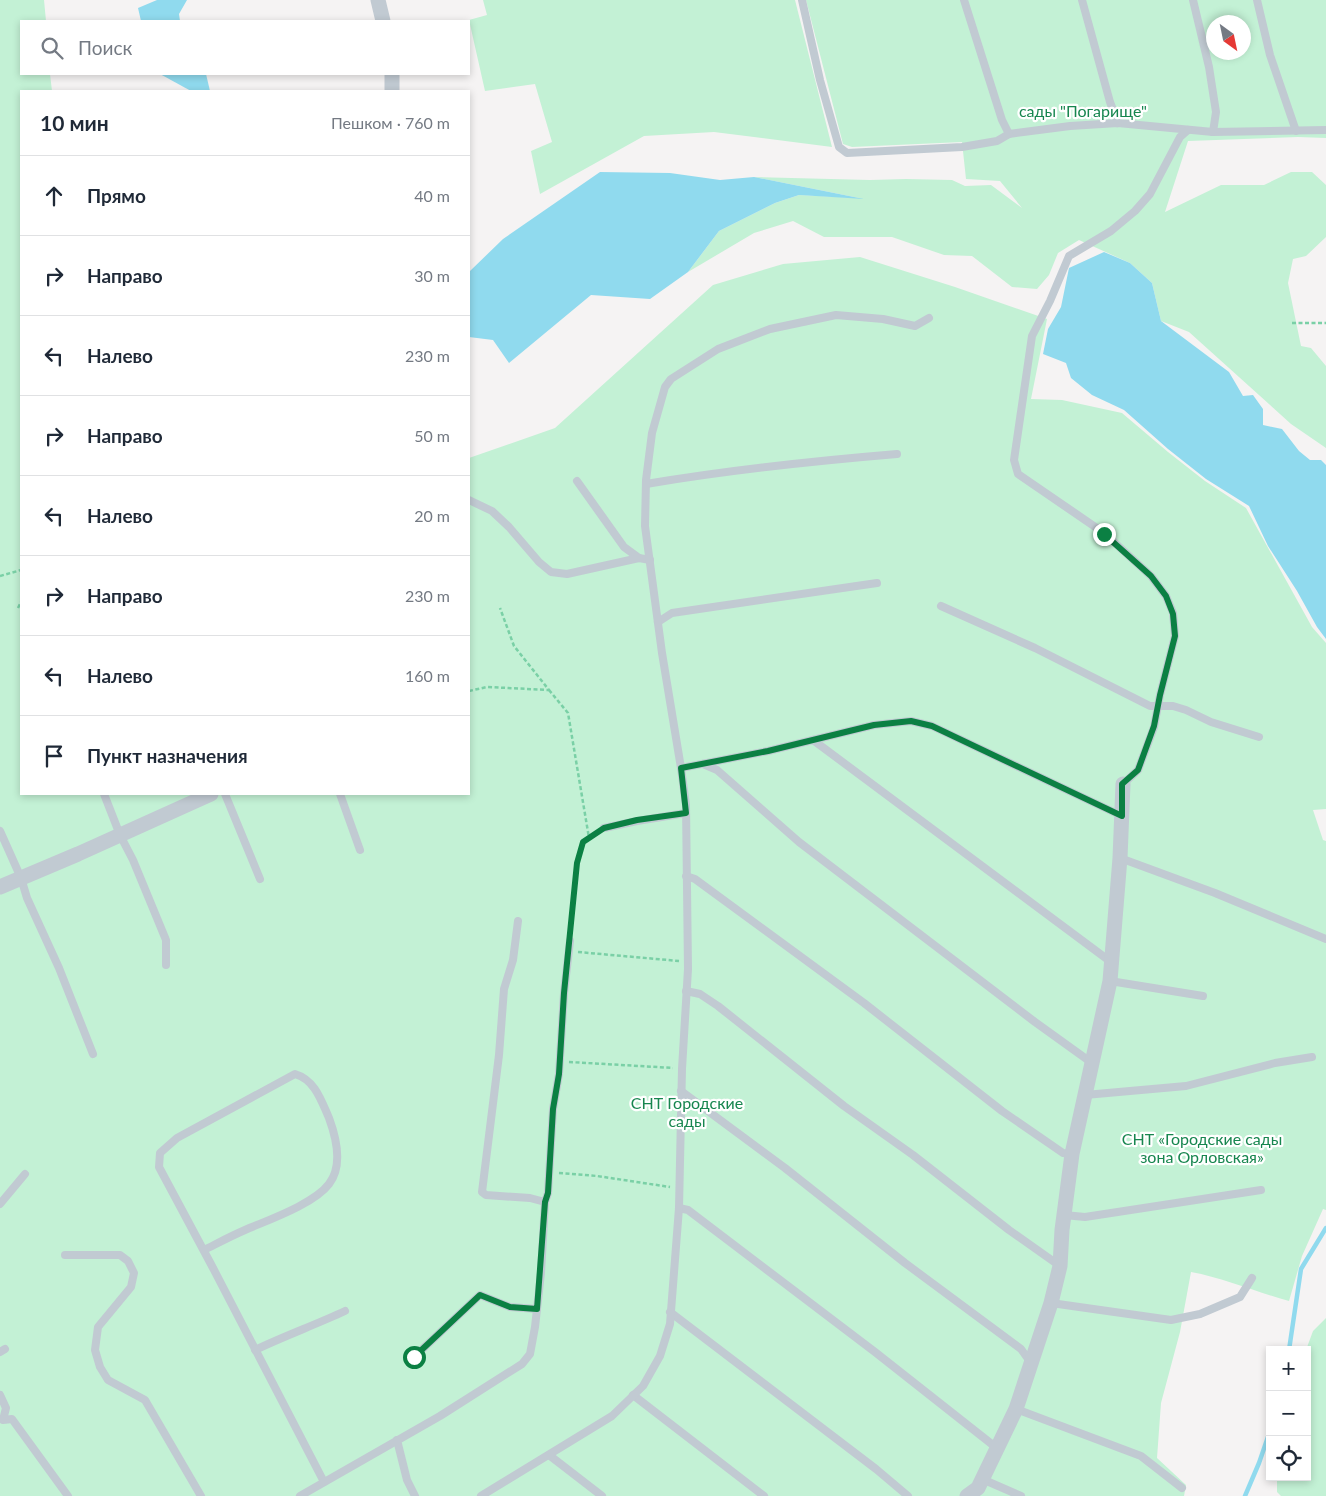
<!DOCTYPE html>
<html lang="ru">
<head>
<meta charset="utf-8">
<style>
	:root { --surface:#fff; --page:#f6f6f7; --text:#1f2937; --muted:#747a83; --line:#e0e1e3 }
	body { margin:0; font-family:Lato,sans-serif; background:var(--page); color:var(--text) }
	.controls { position:absolute; right:15px; bottom:15px; display:grid; overflow:hidden; border-radius:0px; box-shadow:0 2px 8px #0003 }
	.controls button { width:45px; height:45px; display:grid; place-items:center; padding:0; border:0; border-bottom:1px solid var(--line); background:var(--surface); color:var(--text); font:25px sans-serif }
	.compass { position:absolute; left:1206px; top:15px; width:45px; height:45px; border-radius:50%; background:var(--surface); box-shadow:0 2px 8px #0003; rotate:147deg }
	.stop { position:absolute; width:15px; height:15px; margin:-11px; border:4px solid #0b8043; border-radius:50%; background:#fff }
	.stop.end { background:#0b8043; border-color:#fff; box-shadow:0 1px 5px #0008 }
	.list { margin:0; padding:0; list-style:none }
	h2 { display:flex; justify-content:space-between; align-items:center; height:65px; margin:0; padding:0 20px; font-size:21px }
	h2 small { font-size:16px; font-weight:400; color:var(--muted) }
	.list li { display:grid; grid-template-columns:32px 1fr auto; gap:15px; align-items:center; box-sizing:border-box; height:80px; padding:0 20px; border-top:1px solid var(--line) }
	.list b { display:block; font-size:19px; white-space:nowrap }
	.list em { font-size:16px; font-style:normal; color:var(--muted) }
	.icon { flex:none; width:28px; height:28px; fill:none; stroke:currentColor; stroke-width:2; stroke-linecap:round; stroke-linejoin:round }
	.map { position:relative; flex:none; width:1326px; height:1496px; overflow:hidden }
	.search { position:absolute; background:var(--surface); box-shadow:0 2px 8px #0003; left:20px; top:20px; width:450px; height:55px; display:flex; align-items:center; gap:12px; box-sizing:border-box; padding:0 18px; border-radius:0px; color:var(--muted); font-size:19px }
	.panel { position:absolute; background:var(--surface); box-shadow:0 2px 8px #0003; left:20px; top:90px; width:450px; height:705px; border-radius:0px }
	.map>svg:first-child { display:block }
	.green { fill:#c3f1d5; fill-rule:evenodd }
	.water { fill:#90daee }
	.lines { fill:none; stroke-linecap:round; stroke-linejoin:round }
	.stream { stroke:#90daee; stroke-width:4.5 }
	.path { stroke:#7ad0a6; stroke-width:2.5; stroke-dasharray:4 2.5; stroke-linecap:butt }
	.service { stroke:#c1cad2; stroke-width:8 }
	.minor { stroke:#c1cad2; stroke-width:15 }
	.route { stroke:#0b8043; stroke-width:6 }
	.labels { text-anchor:middle; dominant-baseline:central; stroke-width:4.5; stroke-linejoin:round; paint-order:stroke }
	.park-label { font-size:16px; fill:#17864f; stroke:#fff }
</style>
</head>
<body>
<div class="map">
<svg width="1326" height="1496" viewBox="0 0 1326 1496">
	<rect width="100%" height="100%" fill="#f5f3f3"/>
	<g class="green">
		<path d="M0,0H44L46,21H21V74H50L52,91H21V794H469V458L555,428L713,285L783,264L860,257L955,287L1047,319L1031,399L1062,400L1122,413L1168,452L1205,481L1246,508L1312,627L1326,643V809L1313,810L1323,840L1326,841V1210L1323,1209L1302,1256L1289,1301C1256,1292 1224,1278 1191,1272L1180,1332L1161,1403L1157,1458L1186,1485L1184,1496H0Z"/>
		<polygon points="483,0 795,0 832,147 714,132 644,136 540,194 531,151 552,142 535,84 485,91 469,20 487,15"/>
		<path d="M806,0H1326V138L1298,137L1188,141L1165,212L1221,185H1264L1291,172H1312L1326,185V237L1306,256L1293,259L1288,283L1301,346L1311,348L1326,366V448L1291,424L1189,332L1161,321L1152,283L1130,263L1079,240L1058,253L1049,275L1037,289L1012,287L972,256L944,255L892,237H824L793,221L754,233L688,272L719,231L775,203L799,195L859,198L754,177L870,180L906,179L952,180L965,186L991,185L1022,208L1000,181L966,179L962,142L852,147L843,144ZM1214,22H1244V52H1214Z"/>
		<polygon points="1326,1318 1326,1496 1281,1496 1277,1492 1277,1477 1307,1477 1306,1350 1313,1331"/>
	</g>
	<g class="water">
		<polygon points="157,0 187,0 179,14 180,21 141,21 138,8"/>
		<polygon points="160,74 206,74 210,91 191,91"/>
		<polygon points="600,172 670,173 720,180 754,177 864,199 799,195 775,203 719,231 688,272 650,299 591,295 509,363 493,340 469,337 469,272 503,239"/>
		<polygon points="1104,252 1130,263 1152,283 1161,321 1229,372 1243,396 1253,395 1263,409 1263,425 1282,429 1299,451 1310,460 1321,460 1326,465 1326,639 1317,627 1297,591 1268,546 1249,506 1206,479 1168,449 1124,410 1092,395 1071,378 1066,363 1043,354 1048,329 1061,307 1069,268"/>
	</g>
	<g class="lines">
		<g class="stream">
			<polyline points="1289,1350 1301,1269 1326,1228"/>
			<polyline points="1245,1496 1259,1463 1270,1431"/>
		</g>
		<g class="path">
			<polyline points="1292,323 1326,323"/>
			<polyline points="0,576 21,570"/>
			<polyline points="18,608 21,602"/>
			<polyline points="549,690 568,713 589,838"/>
			<polyline points="469,691 487,687 549,690 514,646 500,608"/>
			<polyline points="571,932 577,863 583,842 596,833"/>
			<polyline points="578,952 679,961"/>
			<polyline points="569,1062 673,1068"/>
			<polyline points="559,1173 597,1176 670,1187"/>
		</g>
		<g class="service">
			<polyline points="802,0 820,80 839,147 847,153 962,147 997,141 1009,134 1070,126 1118,123 1213,132 1326,130"/>
			<polyline points="964,0 1002,120 1009,134"/>
			<polyline points="1082,0 1110,102 1118,123"/>
			<polyline points="1193,0 1209,67 1216,112 1213,132"/>
			<polyline points="1257,0 1270,55 1296,131"/>
			<polyline points="577,481 624,547 639,558"/>
			<path d="M646,484C729,470 813,461 897,454"/>
			<polyline points="469,500 492,511 509,527 539,562 551,572 567,574 639,558 650,560"/>
			<polyline points="941,606 1035,648 1150,706 1173,706 1186,710 1211,722 1259,737"/>
			<polyline points="658,622 672,613 877,583"/>
			<polyline points="813,740 1111,962"/>
			<polyline points="703,764 717,770 799,842 1035,1022 1092,1063"/>
			<polyline points="681,768 662,653 645,526 646,480 652,433 665,387 671,379 718,349 770,329 836,315 883,319 915,326 929,318"/>
			<polyline points="1123,784 1138,770 1154,727 1160,695 1175,636 1173,613 1166,596 1151,576 1104,533 1018,474 1014,460 1032,336 1050,301 1069,256 1111,231 1135,211 1150,194 1180,137 1188,130"/>
			<polyline points="104,794 120,835 133,860 166,940 166,965"/>
			<polyline points="225,794 260,879"/>
			<polyline points="340,794 360,850"/>
			<polyline points="604,828 637,821 686,813"/>
			<polyline points="0,831 21,878 27,898 59,968 93,1054"/>
			<polyline points="1120,858 1215,893 1326,939"/>
			<polyline points="686,876 695,879 864,1003 1002,1111 1063,1153 1072,1154"/>
			<polyline points="518,921 513,960 504,989 499,1055 482,1192 486,1195 530,1198 545,1202"/>
			<polyline points="1110,981 1203,996"/>
			<polyline points="686,991 700,994 718,1006 844,1106 913,1155 1009,1230 1060,1266"/>
			<polyline points="681,1091 785,1168 905,1263 1021,1349 1031,1363"/>
			<polyline points="1085,1095 1186,1086 1275,1063 1312,1057"/>
			<polyline points="0,1204 25,1174"/>
			<polyline points="679,1208 688,1210 875,1352 998,1449"/>
			<polyline points="1064,1215 1085,1217 1261,1190"/>
			<path d="M204,1250C218,1243 231,1236 245,1230C268,1220 314,1204 329,1184C343,1166 336,1137 329,1118C321,1100 315,1080 295,1074L177,1138L160,1153L159,1167L213,1268L324,1482"/>
			<polyline points="65,1255 120,1255 128,1261 134,1273 131,1287 98,1327 95,1350 100,1367 108,1380 145,1400 201,1496"/>
			<polyline points="1051,1303 1171,1320 1200,1314 1240,1297 1252,1278"/>
			<polyline points="670,1312 876,1469 908,1496"/>
			<path d="M255,1350C284,1336 315,1325 345,1311"/>
			<polyline points="0,1352 5,1349"/>
			<polyline points="414,1357 480,1295 510,1307 537,1309"/>
			<polyline points="0,1395 6,1408 3,1420 12,1419 68,1496"/>
			<polyline points="633,1395 764,1496"/>
			<polyline points="1016,1409 1141,1456 1182,1488"/>
			<polyline points="397,1440 407,1480 415,1496"/>
			<polyline points="549,1455 602,1496"/>
			<polyline points="982,1479 1021,1496"/>
			<polyline points="300,1496 440,1416 522,1364 530,1354 535,1327 541,1273 545,1202 548,1193 553,1109 559,1074 564,993 570,941"/>
			<polyline points="481,1496 612,1416 643,1386 660,1356 670,1324 679,1208 682,1069 688,969 686,805 681,768 768,751 874,725 911,721 932,726 1122,816"/>
		</g>
		<g class="minor">
			<polyline points="378,0 383,21"/>
			<polyline points="392,74 392,91"/>
			<polyline points="0,887 78,854 211,794"/>
			<polyline points="967,1496 978,1488 1016,1409 1051,1303 1060,1266 1062,1230 1072,1154 1110,981 1120,858 1123,784"/>
		</g>
	</g>
	<g class="lines">
		<polyline class="route" points="414,1357 480,1295 510,1307 537,1309 545,1202 548,1193 553,1109 559,1074 564,993 577,863 583,842 604,828 637,820 686,813 681,768 768,751 874,725 911,721 932,726 1122,816 1122,784 1138,770 1154,726 1160,695 1175,636 1173,614 1166,596 1151,576 1104,534"/>
	</g>
	<g class="labels">
		<g class="park-label">
			<text x="1083" y="110">сады "Погарище"</text>
			<text x="687" y="1102">СНТ Городские<tspan x="687" dy="18">сады</tspan></text>
			<text x="1202" y="1138">СНТ «Городские сады<tspan x="1202" dy="18">зона Орловская»</tspan></text>
		</g>
	</g>
</svg>
<div class="controls">
<button>+</button>
<button>−</button>
<button><svg class="icon" aria-label="locate" viewBox="0 0 24 24"><circle cx="12" cy="12" r="6"/><path d="M12 2v4M12 18v4M2 12h4M18 12h4"/></svg></button>
</div>
<svg class="compass" viewBox="-18 -18 36 36"><path d="M0-13l5 13h-10z" fill="#e53935"/><path d="M0 13l5-13h-10z" fill="#747a83"/></svg>
<div class="stop" style="left:414px;top:1357px"></div>
<div class="stop end" style="left:1104px;top:534px"></div>
<div class="search"><svg class="icon" aria-label="search" viewBox="0 0 24 24"><circle cx="10" cy="10" r="6"/><path d="M15 15l6 6"/></svg>Поиск</div>
<section class="panel">
<h2>10 мин<small>Пешком · 760 m</small></h2>
<ul class="list">
<li><svg class="icon" aria-label="ahead" viewBox="0 0 24 24"><path d="M12 20V5M6 11l6-6 6 6"/></svg><div><b>Прямо</b></div><em>40 m</em></li>
<li><svg class="icon" aria-label="right" viewBox="0 0 24 24"><path d="M7 20v-9h11M14 6l5 5-5 5"/></svg><div><b>Направо</b></div><em>30 m</em></li>
<li><svg class="icon" aria-label="left" viewBox="0 0 24 24"><path d="M17 20v-9H6M10 6l-5 5 5 5"/></svg><div><b>Налево</b></div><em>230 m</em></li>
<li><svg class="icon" aria-label="right" viewBox="0 0 24 24"><path d="M7 20v-9h11M14 6l5 5-5 5"/></svg><div><b>Направо</b></div><em>50 m</em></li>
<li><svg class="icon" aria-label="left" viewBox="0 0 24 24"><path d="M17 20v-9H6M10 6l-5 5 5 5"/></svg><div><b>Налево</b></div><em>20 m</em></li>
<li><svg class="icon" aria-label="right" viewBox="0 0 24 24"><path d="M7 20v-9h11M14 6l5 5-5 5"/></svg><div><b>Направо</b></div><em>230 m</em></li>
<li><svg class="icon" aria-label="left" viewBox="0 0 24 24"><path d="M17 20v-9H6M10 6l-5 5 5 5"/></svg><div><b>Налево</b></div><em>160 m</em></li>
<li><svg class="icon" aria-label="arrive" viewBox="0 0 24 24"><path d="M6 21V4h12l-3 4 3 4H6"/></svg><div><b>Пункт назначения</b></div></li>
</ul>
</section>
</div>
</body>
</html>
